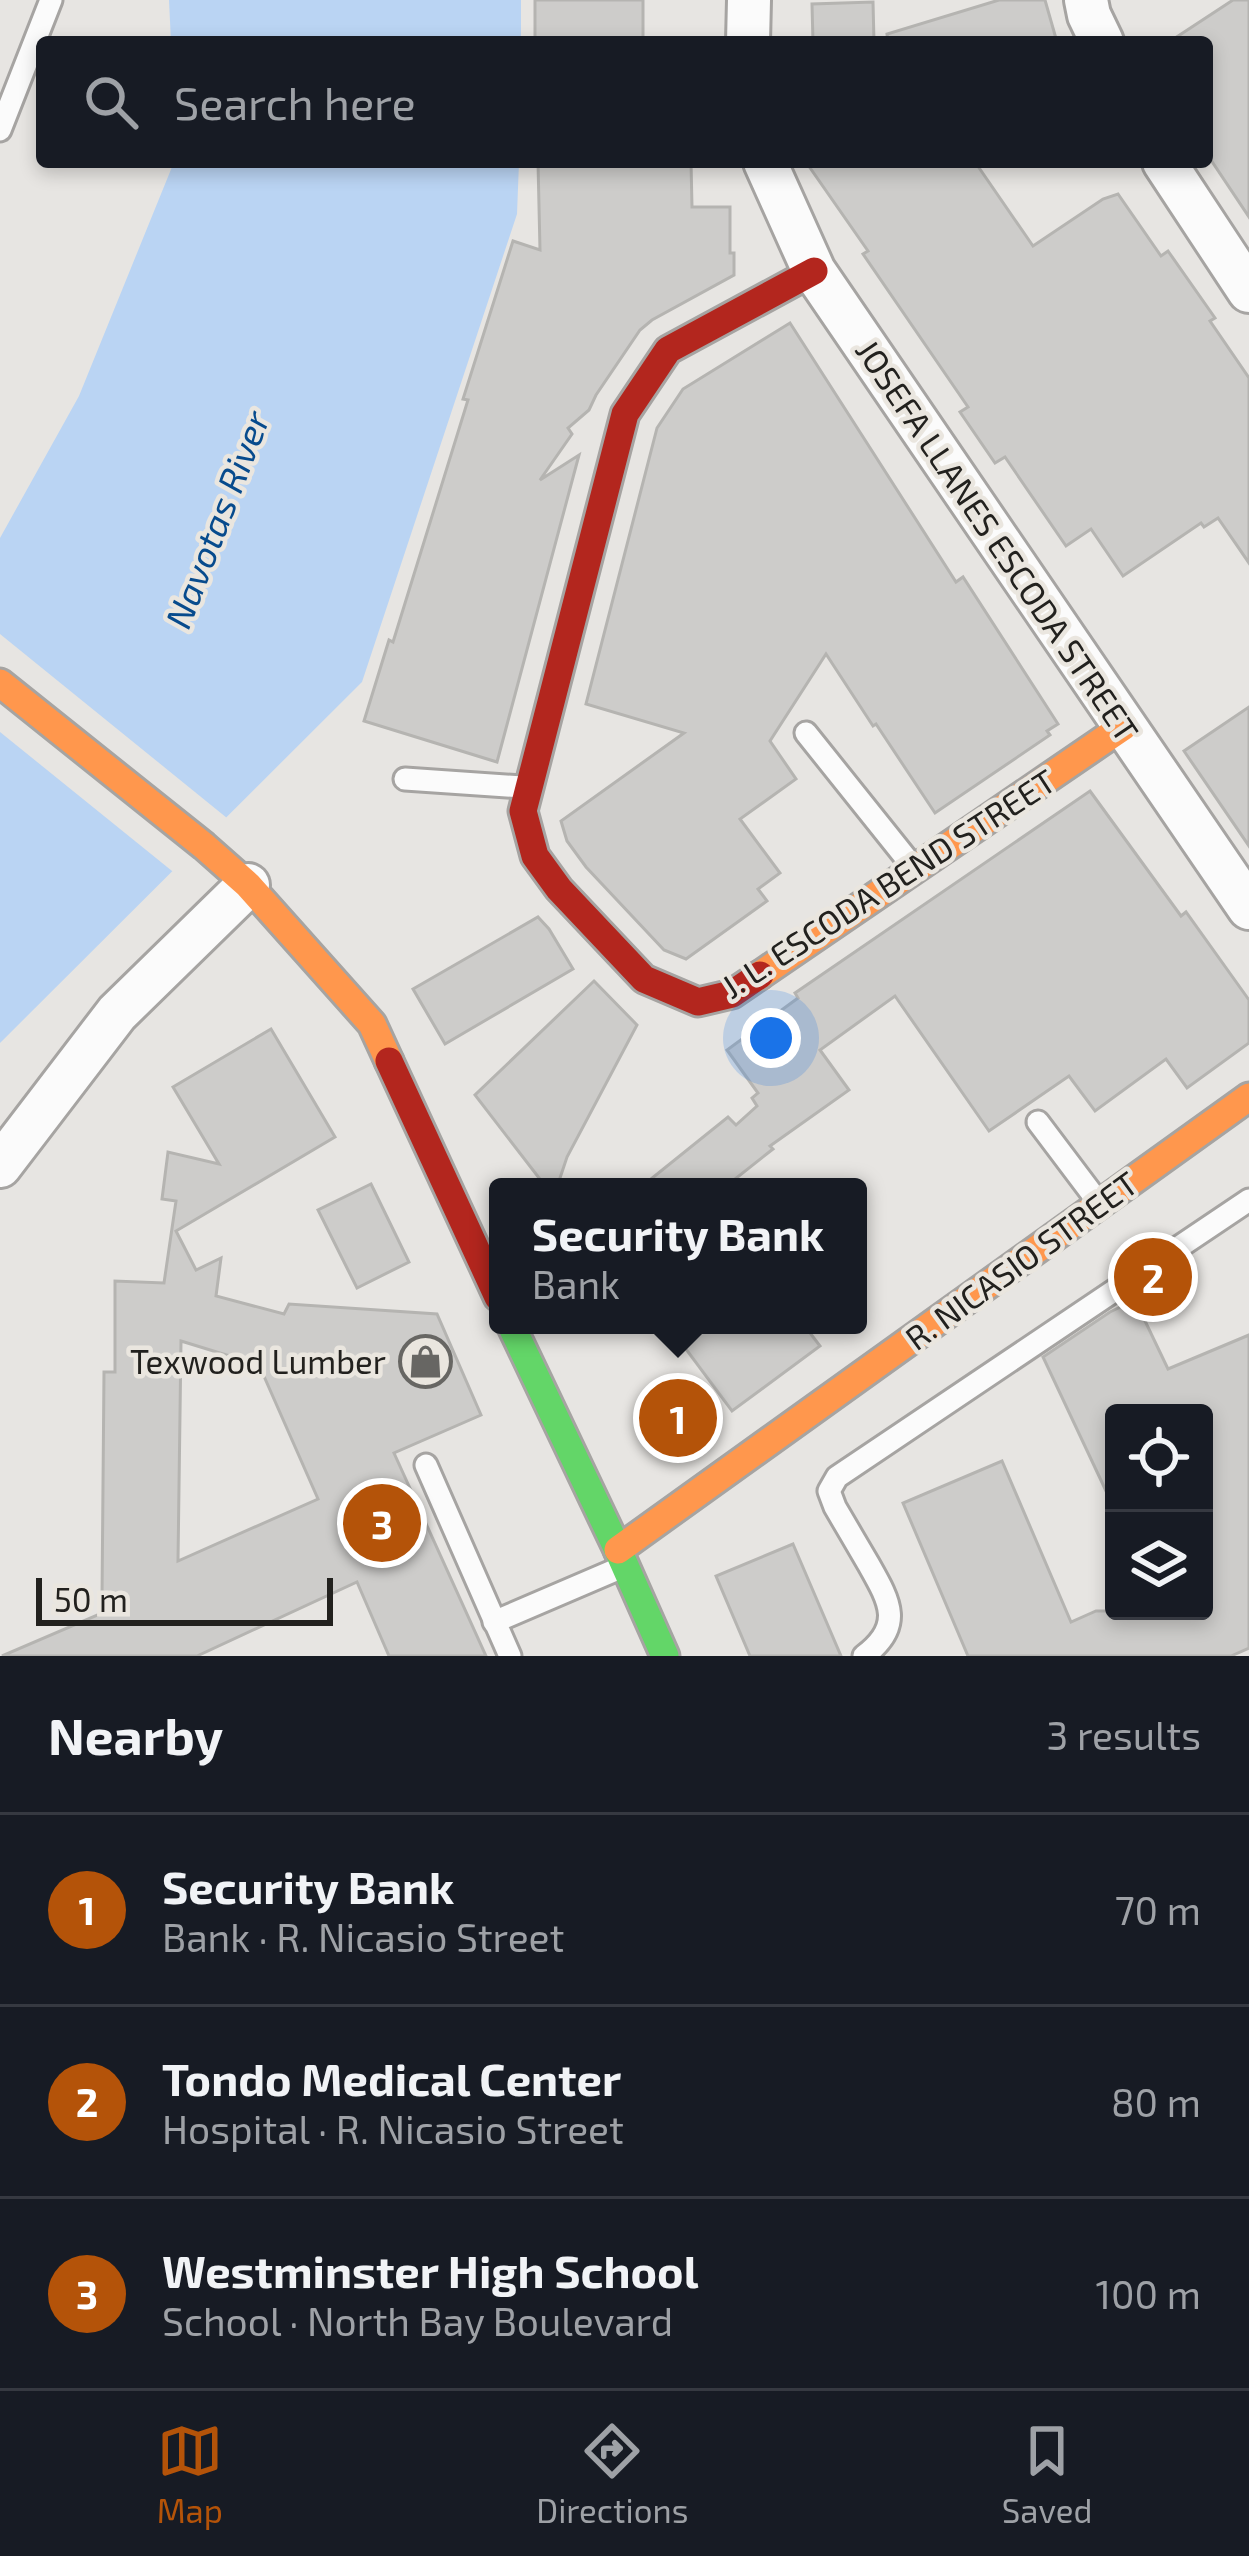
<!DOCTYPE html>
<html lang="en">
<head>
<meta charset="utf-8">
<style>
	:root { --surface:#171b24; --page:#242831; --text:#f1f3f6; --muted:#9ea1a6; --line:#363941; --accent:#b45309 }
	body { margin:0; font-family:"Exo 2",sans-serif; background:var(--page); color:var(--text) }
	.controls { position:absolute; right:36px; bottom:36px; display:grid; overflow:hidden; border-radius:12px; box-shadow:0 6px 18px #0003 }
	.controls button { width:108px; height:108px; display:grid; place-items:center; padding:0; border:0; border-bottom:3px solid var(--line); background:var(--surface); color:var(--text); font:60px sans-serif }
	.scale { position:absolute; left:36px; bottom:30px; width:297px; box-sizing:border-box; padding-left:12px; border:6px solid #22211e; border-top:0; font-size:33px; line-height:42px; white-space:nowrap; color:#22211e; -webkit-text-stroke:9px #eae6df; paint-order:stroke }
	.you { position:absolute; left:771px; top:1038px; width:42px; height:42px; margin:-30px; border:9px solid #fff; border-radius:50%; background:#1a73e8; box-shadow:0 0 0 18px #1a73e833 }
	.badge { display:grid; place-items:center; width:78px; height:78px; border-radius:50%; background:var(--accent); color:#fff; font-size:39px; font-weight:700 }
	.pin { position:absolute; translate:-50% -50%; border:6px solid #fff; box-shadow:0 3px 12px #0006 }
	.popup { position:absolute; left:489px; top:1178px; width:378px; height:156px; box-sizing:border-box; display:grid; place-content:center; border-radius:12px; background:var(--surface); filter:drop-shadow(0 3px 9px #0005); font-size:39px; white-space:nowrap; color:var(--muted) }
	.popup b { font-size:45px; color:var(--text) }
	.popup::after { content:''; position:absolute; left:50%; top:100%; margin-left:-24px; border:24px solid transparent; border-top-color:var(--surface) }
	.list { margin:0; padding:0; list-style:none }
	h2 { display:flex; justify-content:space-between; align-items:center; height:156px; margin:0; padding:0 48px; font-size:51px }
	h2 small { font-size:39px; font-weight:400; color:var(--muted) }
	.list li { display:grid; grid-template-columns:78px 1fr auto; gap:36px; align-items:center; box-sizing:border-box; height:192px; padding:0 48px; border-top:3px solid var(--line) }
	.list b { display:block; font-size:45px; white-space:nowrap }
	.list p { margin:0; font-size:39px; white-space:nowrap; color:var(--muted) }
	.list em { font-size:39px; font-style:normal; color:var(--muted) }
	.icon { flex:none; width:66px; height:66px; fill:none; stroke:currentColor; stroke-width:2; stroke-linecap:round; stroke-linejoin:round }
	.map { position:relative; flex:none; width:1249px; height:1656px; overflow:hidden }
	.search { position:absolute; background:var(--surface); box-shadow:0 6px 18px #0003; left:36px; right:36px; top:36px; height:132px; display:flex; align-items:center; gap:30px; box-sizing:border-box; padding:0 42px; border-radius:12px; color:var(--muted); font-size:45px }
	.sheet { height:732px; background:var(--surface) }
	nav { display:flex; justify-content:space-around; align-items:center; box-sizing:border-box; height:168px; border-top:3px solid var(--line); background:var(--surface); font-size:33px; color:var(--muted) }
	nav a { display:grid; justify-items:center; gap:6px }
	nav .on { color:var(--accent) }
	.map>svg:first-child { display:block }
	.water { fill:#bad4f3 }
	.pier { fill:#e7e5e2 }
	.building { fill:#cdccca; stroke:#b5b4b1; stroke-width:3; fill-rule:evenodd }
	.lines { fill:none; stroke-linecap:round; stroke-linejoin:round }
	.lane-casing { stroke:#a6a4a2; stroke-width:27 }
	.street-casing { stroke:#a6a4a2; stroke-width:48 }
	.fast-casing { stroke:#a6a4a2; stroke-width:33 }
	.slow-casing { stroke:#a6a4a2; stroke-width:33 }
	.jam-casing { stroke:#a6a4a2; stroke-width:33 }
	.lane { stroke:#fbfbfb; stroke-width:21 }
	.street { stroke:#fbfbfb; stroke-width:42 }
	.fast { stroke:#63d668; stroke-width:27 }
	.slow { stroke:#ff974d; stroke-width:27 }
	.jam { stroke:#b3261e; stroke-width:27 }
	.labels { text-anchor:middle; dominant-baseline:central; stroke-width:9; stroke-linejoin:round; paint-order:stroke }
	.street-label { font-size:33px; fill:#22211e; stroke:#eae6df }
	.poi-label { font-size:33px; fill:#22211e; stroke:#eae6df; text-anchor:end }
	.water-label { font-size:36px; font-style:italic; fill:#074b8d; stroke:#eae6df }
</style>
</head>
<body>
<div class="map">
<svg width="1249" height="1656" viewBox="0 0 1249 1656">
	<rect width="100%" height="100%" fill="#e7e5e2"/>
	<g class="water">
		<polygon points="169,0 521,0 521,42 171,42"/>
		<polygon points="174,162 519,162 517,214 362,682 0,1043 0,538 79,396"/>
	</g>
	<polygon class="pier" points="0,634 227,818 177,875 0,732"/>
	<g class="building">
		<rect x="535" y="0" width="108" height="42"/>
		<polygon points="999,0 1045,0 1057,42 888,42 887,34"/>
		<polygon points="1233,0 1249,0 1249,217 1207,154 1207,42 1169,42"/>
		<polygon points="873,2 874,42 813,42 812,4"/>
		<polygon points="538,162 691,162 692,207 730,207 730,253 734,253 734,275 652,320 640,330 596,395 589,410 568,428 572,434 540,480 579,455 497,762 364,721 389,640 393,642 468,400 463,399 513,241 540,250"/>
		<polygon points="806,162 975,162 1033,246 1103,199 1118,194 1161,256 1168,251 1215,318 1210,321 1249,378 1249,563 1218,518 1204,527 1201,523 1123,576 1091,529 1066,546 1005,457 995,463 960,412 968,407 863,254 868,251"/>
		<polygon points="790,323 956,582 963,577 1058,724 1047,731 1050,735 935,813 876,724 873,726 826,654 770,741 796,779 740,819 780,873 758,889 767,901 686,959 664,950 586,867 567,841 561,821 684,733 586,704 657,428 683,389"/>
		<polygon points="1249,707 1249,846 1184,751"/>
		<polygon points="1090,791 1181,916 1186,912 1249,1000 1249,1043 1187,1088 1166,1059 1095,1111 1069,1076 989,1131 895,996 820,1050 849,1090 770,1146 773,1149 725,1187 641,1187 728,1117 736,1125 757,1106 752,1098 758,1093 727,1050 798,998 795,993"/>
		<polygon points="538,917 549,929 573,969 445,1044 413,989"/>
		<polygon points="594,981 637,1025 567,1157 557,1187 546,1187 475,1095"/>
		<path d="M271,1029L335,1137L176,1231L196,1270L221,1258L216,1296L284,1314L289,1304L437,1314L481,1415L394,1453L486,1656H389L357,1582L197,1656H2L107,1611L102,1598L104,1372H115V1281L164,1283L176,1201L162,1199L168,1152L219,1164L173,1087ZM181,1341L259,1365L318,1499L178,1561Z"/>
		<polygon points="371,1184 409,1262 357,1288 318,1210"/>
		<polygon points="1135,1300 1168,1369 1249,1335 1249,1648 1231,1656 968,1656 903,1503 1002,1461 1071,1622 1096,1611 1204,1611 1204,1413 1114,1413 1114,1508 1043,1357 1110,1312"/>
		<polygon points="668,1325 804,1325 820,1346 732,1411"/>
		<polygon points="793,1544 841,1656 750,1656 716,1576"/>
	</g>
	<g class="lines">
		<defs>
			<g id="lane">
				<polyline points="0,130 51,0"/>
				<polyline points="806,733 914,868"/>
				<polyline points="405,779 522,787"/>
				<polyline points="1038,1122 1096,1199"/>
				<polyline points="426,1465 510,1656"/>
				<polyline points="494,1622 620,1568"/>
				<path d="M864,1656C904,1626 890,1602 869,1565C858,1546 846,1526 835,1507L829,1491L837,1477L1249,1200"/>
			</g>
			<g id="street">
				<polyline points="1086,0 1089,15 1102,42"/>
				<polyline points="748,42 749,0"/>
				<polyline points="765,162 814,271 1249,908"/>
				<polyline points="1164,162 1249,291"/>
				<polyline points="0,1166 117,1013 248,885"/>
			</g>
			<polyline id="fast" points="511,1325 618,1550 665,1656"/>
			<g id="slow">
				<polyline points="0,683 204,846 248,885 372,1024 389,1061"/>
				<polyline points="760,975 1124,726"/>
				<polyline points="618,1550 1249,1097"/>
			</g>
			<g id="jam">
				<polyline points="760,975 732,994 698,1002 644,979 559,889 535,856 523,811 625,414 668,350 814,271"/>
				<polyline points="389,1061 498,1297"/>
			</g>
		</defs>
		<use href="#lane" class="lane-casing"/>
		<use href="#street" class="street-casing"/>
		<use href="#fast" class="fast-casing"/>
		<use href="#slow" class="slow-casing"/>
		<use href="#jam" class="jam-casing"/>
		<use href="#lane" class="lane"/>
		<use href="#street" class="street"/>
		<use href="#fast" class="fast"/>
		<use href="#slow" class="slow"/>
		<use href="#jam" class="jam"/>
	</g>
	<defs>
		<symbol id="shop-ring" viewBox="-11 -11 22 22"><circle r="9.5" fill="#eae6df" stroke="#676663" stroke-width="1.5"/><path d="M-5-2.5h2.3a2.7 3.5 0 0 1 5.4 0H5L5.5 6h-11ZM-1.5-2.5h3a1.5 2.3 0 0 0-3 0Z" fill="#676663"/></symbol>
	</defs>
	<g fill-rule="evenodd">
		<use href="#shop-ring" x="396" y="1332" width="59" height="59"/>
	</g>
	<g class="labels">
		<g class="street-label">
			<text transform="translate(998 540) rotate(56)">JOSEFA LLANES ESCODA STREET</text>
			<text transform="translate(888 883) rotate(-33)">J. L. ESCODA BEND STREET</text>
			<text transform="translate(1021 1260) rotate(-36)">R. NICASIO STREET</text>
		</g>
		<g class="poi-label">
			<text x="386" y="1361">Texwood Lumber</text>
		</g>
		<g class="water-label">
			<text transform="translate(216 519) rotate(-69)">Navotas River</text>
		</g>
	</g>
</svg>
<div class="controls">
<button><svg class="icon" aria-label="locate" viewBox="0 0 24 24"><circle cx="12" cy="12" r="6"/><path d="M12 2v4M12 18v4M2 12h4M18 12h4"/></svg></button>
<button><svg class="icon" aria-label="layers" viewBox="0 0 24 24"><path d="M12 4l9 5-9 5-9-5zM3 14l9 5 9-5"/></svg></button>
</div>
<div class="scale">50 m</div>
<div class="you"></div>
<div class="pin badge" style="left:678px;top:1418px">1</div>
<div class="popup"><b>Security Bank</b>Bank</div>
<div class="pin badge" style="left:1153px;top:1277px">2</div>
<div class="pin badge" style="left:382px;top:1523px">3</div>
<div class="search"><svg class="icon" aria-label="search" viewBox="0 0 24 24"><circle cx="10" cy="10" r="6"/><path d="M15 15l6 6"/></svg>Search here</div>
</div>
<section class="sheet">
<h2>Nearby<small>3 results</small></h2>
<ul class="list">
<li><span class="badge">1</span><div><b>Security Bank</b><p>Bank · R. Nicasio Street</p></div><em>70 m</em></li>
<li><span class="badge">2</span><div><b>Tondo Medical Center</b><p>Hospital · R. Nicasio Street</p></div><em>80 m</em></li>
<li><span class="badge">3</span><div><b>Westminster High School</b><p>School · North Bay Boulevard</p></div><em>100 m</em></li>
</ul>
</section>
<nav>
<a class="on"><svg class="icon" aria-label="map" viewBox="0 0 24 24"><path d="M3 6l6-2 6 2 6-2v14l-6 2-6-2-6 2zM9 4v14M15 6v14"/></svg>Map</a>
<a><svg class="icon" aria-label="directions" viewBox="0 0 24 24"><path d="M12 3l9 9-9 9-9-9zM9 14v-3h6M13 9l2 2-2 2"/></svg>Directions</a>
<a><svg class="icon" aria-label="saved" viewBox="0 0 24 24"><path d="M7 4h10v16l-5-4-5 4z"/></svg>Saved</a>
</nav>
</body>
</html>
